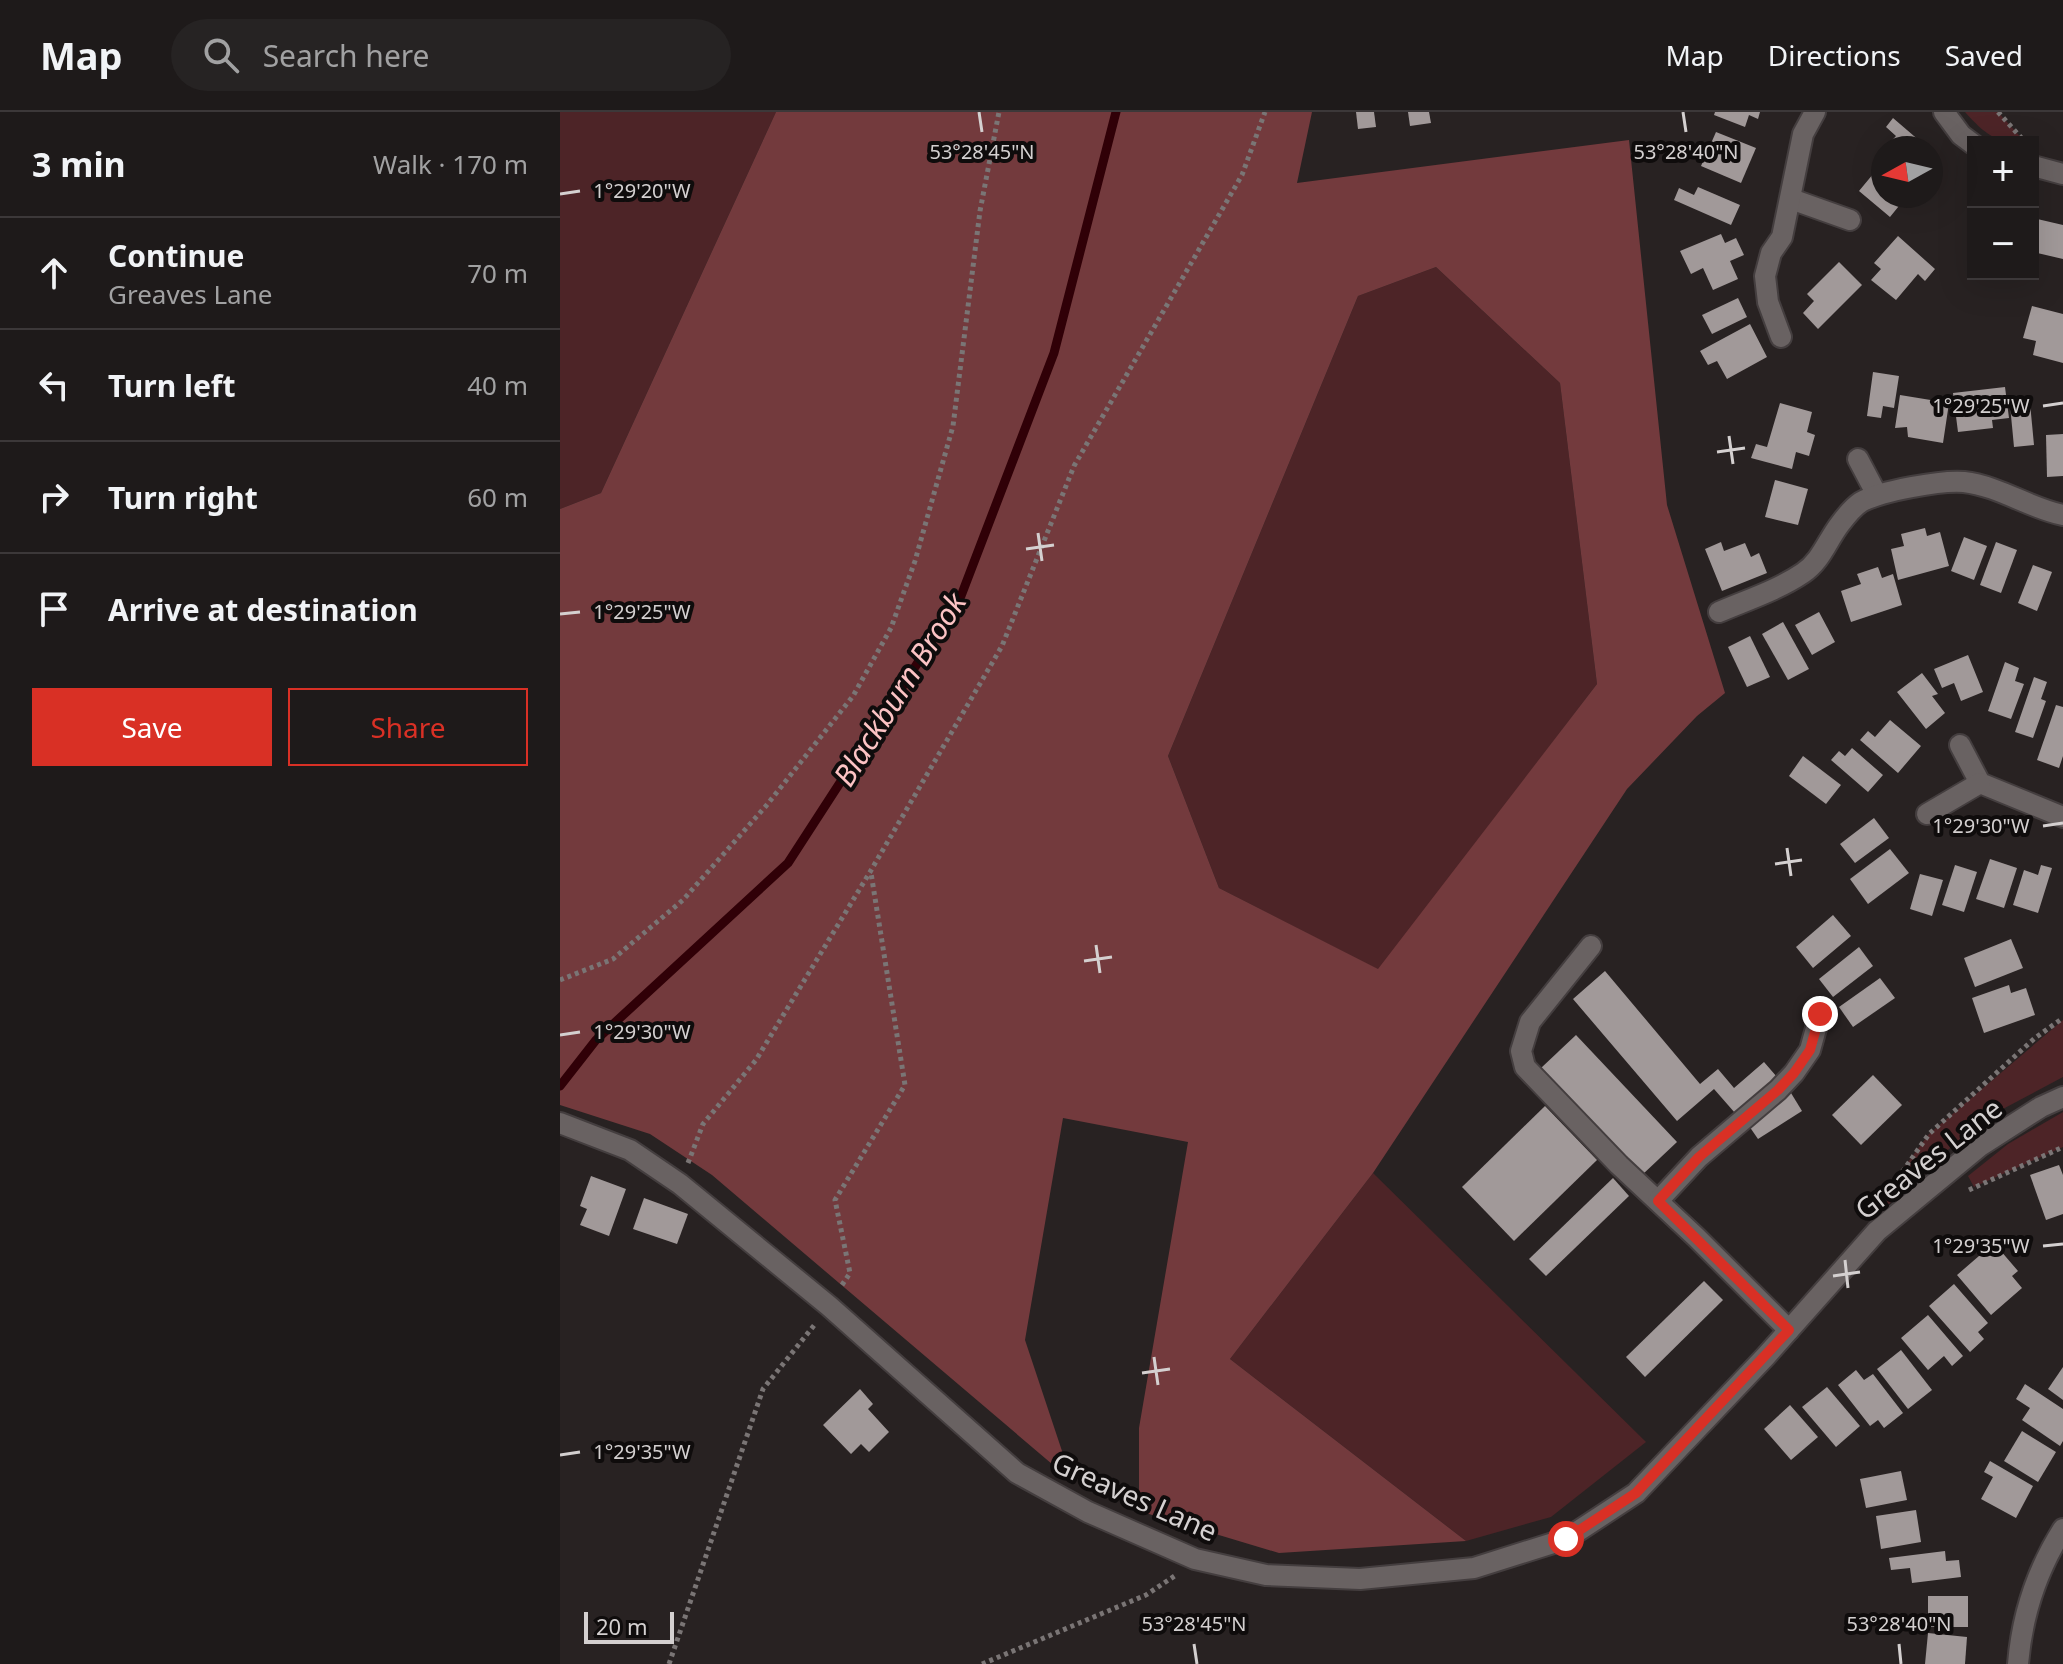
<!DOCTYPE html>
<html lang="en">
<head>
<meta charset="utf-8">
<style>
	:root { --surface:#1e1a1a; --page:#262323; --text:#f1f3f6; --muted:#a1a1a2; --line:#3c3839; --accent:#d93025 }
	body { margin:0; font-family:"Noto Sans",sans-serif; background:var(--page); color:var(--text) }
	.controls { position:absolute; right:24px; top:24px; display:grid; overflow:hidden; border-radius:0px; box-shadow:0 8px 32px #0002 }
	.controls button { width:72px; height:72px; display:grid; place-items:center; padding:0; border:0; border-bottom:2px solid var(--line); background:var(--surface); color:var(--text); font:40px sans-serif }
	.compass { position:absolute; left:1311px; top:24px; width:72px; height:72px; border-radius:50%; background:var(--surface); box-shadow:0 8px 32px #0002; rotate:262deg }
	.scale { position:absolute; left:24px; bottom:20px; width:90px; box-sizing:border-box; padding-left:8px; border:4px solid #d4d0d0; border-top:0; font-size:22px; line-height:28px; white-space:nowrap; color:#d4d0d0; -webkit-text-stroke:6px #0f0c0c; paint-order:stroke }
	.stop { position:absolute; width:24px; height:24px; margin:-18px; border:6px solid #d93025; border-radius:50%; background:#fff }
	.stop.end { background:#d93025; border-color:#fff; box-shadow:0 2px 8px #0008 }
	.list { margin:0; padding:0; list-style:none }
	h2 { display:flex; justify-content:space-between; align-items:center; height:104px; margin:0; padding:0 32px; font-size:34px }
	h2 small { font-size:26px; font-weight:400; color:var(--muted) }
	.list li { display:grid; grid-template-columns:52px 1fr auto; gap:24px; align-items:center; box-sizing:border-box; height:112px; padding:0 32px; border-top:2px solid var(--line) }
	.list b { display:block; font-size:30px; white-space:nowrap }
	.list p { margin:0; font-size:26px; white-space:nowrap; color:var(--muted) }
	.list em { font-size:26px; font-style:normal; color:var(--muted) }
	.actions { display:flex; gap:16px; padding:24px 32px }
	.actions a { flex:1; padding:18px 0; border:2px solid var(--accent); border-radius:0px; text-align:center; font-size:28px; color:var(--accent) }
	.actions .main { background:var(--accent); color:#fff }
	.icon { flex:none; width:44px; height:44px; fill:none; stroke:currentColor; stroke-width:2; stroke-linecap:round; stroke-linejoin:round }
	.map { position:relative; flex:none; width:1503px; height:1552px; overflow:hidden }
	header { display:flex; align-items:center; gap:48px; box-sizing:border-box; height:112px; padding:0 40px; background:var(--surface); border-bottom:2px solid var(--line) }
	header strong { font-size:38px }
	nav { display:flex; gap:44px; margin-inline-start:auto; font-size:28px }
	.search { width:560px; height:72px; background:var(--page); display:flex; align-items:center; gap:20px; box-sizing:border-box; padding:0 28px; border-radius:44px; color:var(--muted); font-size:30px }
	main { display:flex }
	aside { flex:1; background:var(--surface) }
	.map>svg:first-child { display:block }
	.green { fill:#4d2427 }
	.forest { fill:#733a3d; fill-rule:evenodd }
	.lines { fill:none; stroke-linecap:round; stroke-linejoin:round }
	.stream { stroke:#300007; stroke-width:9 }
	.building { fill:#a19999 }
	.minor-casing { stroke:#443e3f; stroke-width:24 }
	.path { stroke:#7a7575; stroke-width:5; stroke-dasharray:4 4; stroke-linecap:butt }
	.minor { stroke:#696262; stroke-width:20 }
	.route { stroke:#d93025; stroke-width:10 }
	.ticks { fill:none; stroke:#d4d0d0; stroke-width:3 }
	.labels { text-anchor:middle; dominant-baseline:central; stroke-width:8; stroke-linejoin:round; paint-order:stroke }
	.street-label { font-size:28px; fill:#d4d0d0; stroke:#0f0c0c }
	.water-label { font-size:30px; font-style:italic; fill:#fcc3c4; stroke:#0f0c0c }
	.ticks-label { font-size:20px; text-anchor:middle; fill:#d4d0d0; stroke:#0f0c0c; stroke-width:8; stroke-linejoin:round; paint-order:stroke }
</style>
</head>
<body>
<header>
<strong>Map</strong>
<div class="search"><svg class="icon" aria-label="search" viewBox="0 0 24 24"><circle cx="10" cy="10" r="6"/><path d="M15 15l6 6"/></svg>Search here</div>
<nav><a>Map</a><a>Directions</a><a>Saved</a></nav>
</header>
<main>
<aside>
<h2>3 min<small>Walk · 170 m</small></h2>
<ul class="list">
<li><svg class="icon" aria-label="ahead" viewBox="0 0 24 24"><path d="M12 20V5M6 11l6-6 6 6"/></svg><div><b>Continue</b><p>Greaves Lane</p></div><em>70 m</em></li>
<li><svg class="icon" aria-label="left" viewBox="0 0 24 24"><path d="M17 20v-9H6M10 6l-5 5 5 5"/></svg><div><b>Turn left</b></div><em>40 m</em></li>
<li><svg class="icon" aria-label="right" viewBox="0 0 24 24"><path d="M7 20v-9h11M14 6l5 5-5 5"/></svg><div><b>Turn right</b></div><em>60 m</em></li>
<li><svg class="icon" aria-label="arrive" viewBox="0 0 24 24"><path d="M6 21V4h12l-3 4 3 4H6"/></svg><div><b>Arrive at destination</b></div></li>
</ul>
<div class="actions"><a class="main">Save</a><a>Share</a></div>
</aside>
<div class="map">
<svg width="1503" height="1552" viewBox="0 0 1503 1552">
	<rect width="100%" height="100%" fill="#282222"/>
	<g class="green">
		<polygon points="0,0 216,0 41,381 0,397"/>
		<path d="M1405,0H1438L1465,30C1434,30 1426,23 1405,0Z"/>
		<polygon points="876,155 1000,271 1037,572 819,858 659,776 608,644 798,184"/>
		<polygon points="1503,908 1503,965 1441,998 1373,1049 1325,1096 1333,1070 1369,1022"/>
		<polygon points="1503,1000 1503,1035 1414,1075 1408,1064 1448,1032"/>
		<polygon points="813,1061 1086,1330 991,1405 906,1429 670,1247"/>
	</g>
	<path class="forest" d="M216,0H752L737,71L1069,28L1107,393L1165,581L1137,604L1067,677L813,1061L670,1247L906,1429L719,1441L579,1399V1316L628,1030L503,1006L465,1228L512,1369L152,1063L90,1022L0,993V397L41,381ZM876,155L1000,271L1037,572L818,857L659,776L608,644L798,184Z"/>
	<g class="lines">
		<polyline class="stream" points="0,974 36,928 228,751 401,484 494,241 556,0"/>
	</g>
	<g class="building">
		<polygon points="796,0 814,0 816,15 798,17"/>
		<polygon points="848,0 869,0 871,11 850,14"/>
		<polygon points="1155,0 1200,0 1198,7 1189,3 1185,15 1154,3"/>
		<polygon points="1333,6 1368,36 1325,36 1336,24 1326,15"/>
		<polygon points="1156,20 1196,36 1181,71 1141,54"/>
		<polygon points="1323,50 1323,84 1347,84 1330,105 1299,79"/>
		<polygon points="1138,75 1180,93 1171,113 1114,88 1119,76 1134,83"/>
		<polygon points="1473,106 1503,113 1503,147 1473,140"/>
		<polygon points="1161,122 1165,131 1176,126 1184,143 1170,149 1178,167 1153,178 1143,156 1131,162 1120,139"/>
		<polygon points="1338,124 1375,157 1365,169 1358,162 1336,188 1311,168 1321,157 1314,151"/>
		<polygon points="1279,150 1302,173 1258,217 1243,201 1254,189 1247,182"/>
		<polygon points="1178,186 1187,205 1152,222 1142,203"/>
		<polygon points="1472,194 1503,202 1503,251 1473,243 1476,229 1463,226"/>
		<polygon points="1190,212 1207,245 1167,267 1157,249 1148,253 1140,239"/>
		<polygon points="1313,260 1339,264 1334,296 1323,294 1321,306 1307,304"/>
		<polygon points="1445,275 1449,306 1432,308 1433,316 1398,320 1393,281"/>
		<polygon points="1340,283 1389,291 1383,331 1348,325 1347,315 1335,316"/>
		<polygon points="1220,291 1252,300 1247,320 1255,323 1249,344 1236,340 1232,357 1191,346 1196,332 1207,335"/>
		<polygon points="1470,291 1474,333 1454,335 1450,293"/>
		<polygon points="1503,322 1503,364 1487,365 1486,323"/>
		<polygon points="1215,368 1248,377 1238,413 1205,405"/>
		<polygon points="1365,416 1367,424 1380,420 1389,454 1338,468 1331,437 1344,434 1341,422"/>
		<polygon points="1404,425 1427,434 1414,468 1391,459"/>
		<polygon points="1161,430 1164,439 1185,431 1191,445 1199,441 1207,461 1162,479 1145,437"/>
		<polygon points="1436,430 1457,438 1441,481 1420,473"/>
		<polygon points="1473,453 1492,460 1477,499 1458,491"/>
		<polygon points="1318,455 1322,466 1333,462 1342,493 1291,510 1281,479 1301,472 1297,462"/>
		<polygon points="1259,500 1275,530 1252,543 1235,513"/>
		<polygon points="1223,510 1249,557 1228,568 1202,522"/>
		<polygon points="1190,524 1210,565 1187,575 1168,535"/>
		<polygon points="1408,543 1423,580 1401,589 1394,571 1382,576 1374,557"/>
		<polygon points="1445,550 1459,556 1455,569 1464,572 1451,607 1428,599"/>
		<polygon points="1362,561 1378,582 1372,584 1385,601 1366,617 1337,580"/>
		<polygon points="1474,565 1487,570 1481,587 1486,589 1473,626 1455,620"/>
		<polygon points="1496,593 1503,595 1503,644 1499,656 1477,648"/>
		<polygon points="1330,608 1361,634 1338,661 1300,628 1308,619 1315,625"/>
		<polygon points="1292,636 1323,663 1308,680 1271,648 1279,639 1285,644"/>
		<polygon points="1243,644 1281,673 1266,692 1229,664"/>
		<polygon points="1314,706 1329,726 1295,751 1280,732"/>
		<polygon points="1330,737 1349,761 1308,792 1290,767"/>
		<polygon points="1430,747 1457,756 1444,796 1416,787"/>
		<polygon points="1395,753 1417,760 1404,800 1382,793"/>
		<polygon points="1481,753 1492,756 1478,801 1453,793 1464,758 1478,763"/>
		<polygon points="1360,762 1383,768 1372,804 1350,797"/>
		<polygon points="1273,803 1291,824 1253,856 1236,835"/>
		<polygon points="1451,827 1463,856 1415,875 1404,846"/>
		<polygon points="1299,835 1313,854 1273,885 1259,867"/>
		<polygon points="1045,859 1140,972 1158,957 1174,976 1204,950 1217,965 1175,1001 1154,977 1117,1009 1013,887"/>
		<polygon points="1320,866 1335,886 1293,915 1279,895"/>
		<polygon points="1449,873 1451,881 1466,876 1475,903 1424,921 1412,886"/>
		<polygon points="1016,923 1117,1030 1082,1063 981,956"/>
		<polygon points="1313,963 1342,993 1301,1033 1272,1003"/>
		<polygon points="1231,981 1242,999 1198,1027 1187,1011"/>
		<polygon points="985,994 1037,1048 954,1129 902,1075"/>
		<polygon points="1499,1053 1503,1063 1503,1102 1486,1108 1470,1063"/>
		<polygon points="31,1064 66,1077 49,1124 20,1113 27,1097 20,1094"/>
		<polygon points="1053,1066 1069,1084 986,1164 969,1147"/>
		<polygon points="84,1086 128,1102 117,1132 73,1117"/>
		<polygon points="1434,1131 1458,1159 1452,1164 1462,1176 1431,1203 1397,1163"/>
		<polygon points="1144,1169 1163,1188 1085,1265 1066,1245"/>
		<polygon points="1394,1172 1428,1211 1418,1220 1424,1227 1410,1240 1369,1194"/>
		<polygon points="1368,1203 1403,1244 1392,1254 1384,1244 1368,1258 1341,1226"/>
		<polygon points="1341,1238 1372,1278 1348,1297 1317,1257"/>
		<polygon points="1503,1255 1503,1288 1488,1277"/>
		<polygon points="1296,1258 1304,1268 1313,1262 1343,1301 1324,1316 1318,1308 1310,1314 1278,1273"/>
		<polygon points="1465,1272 1503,1297 1503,1329 1500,1334 1462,1308 1470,1296 1456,1287"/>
		<polygon points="1267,1275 1300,1314 1276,1335 1242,1295"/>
		<polygon points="300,1277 313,1292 308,1297 329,1320 309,1340 301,1332 291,1342 263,1313"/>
		<polygon points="1230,1293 1258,1325 1231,1348 1204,1317"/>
		<polygon points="1462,1319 1496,1340 1478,1370 1444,1349"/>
		<polygon points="1430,1349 1473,1374 1456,1406 1421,1387 1433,1365 1424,1360"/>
		<polygon points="1341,1359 1347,1388 1306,1396 1300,1367"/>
		<polygon points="1356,1398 1361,1430 1321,1437 1316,1404"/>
		<polygon points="1385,1439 1386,1449 1399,1448 1401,1465 1352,1471 1350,1456 1331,1458 1329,1446"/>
		<rect x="1368" y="1484" width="40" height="31"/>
		<polygon points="1368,1521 1407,1525 1405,1552 1365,1552"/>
	</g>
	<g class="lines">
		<defs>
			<g id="minor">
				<polyline points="1384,0 1401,23 1413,32"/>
				<polyline points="1473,54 1503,62"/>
				<polyline points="1231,87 1290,108"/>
				<polyline points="1221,225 1208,190 1205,164 1211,141 1222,125 1243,22 1255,0"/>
				<polyline points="1298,347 1317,383"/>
				<path d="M1159,500C1187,488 1218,478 1243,461C1261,449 1267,429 1280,412C1286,404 1293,395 1301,390C1321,379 1381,368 1404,370C1439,374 1469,396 1503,403"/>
				<polyline points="1400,633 1420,671 1503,705"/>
				<polyline points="1367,702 1420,671"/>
				<polyline points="1031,834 970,910 961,939 965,955 1059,1053 1136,1125 1229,1218"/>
				<polyline points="0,1011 70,1038 120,1072 269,1194 457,1361 528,1400 635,1447 706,1463 800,1467 914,1456 1006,1427 1076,1381 1206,1244 1317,1119 1420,1034 1481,995 1503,985"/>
				<polyline points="1098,1089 1139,1045 1218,978 1234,961 1250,938 1260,902"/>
				<path d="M1458,1552C1462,1503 1477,1458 1503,1417"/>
			</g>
		</defs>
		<use href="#minor" class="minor-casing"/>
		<g class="path">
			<polyline points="1438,0 1465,30"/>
			<polyline points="0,868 53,847 123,788 206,694 293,584 331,516 355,449 393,314 420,99 439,0"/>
			<polyline points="128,1051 143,1012 196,948 310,760 442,534 514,354 682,63 705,0"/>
			<polyline points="1333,1073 1369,1022 1475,926 1503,906"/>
			<polyline points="1409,1078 1503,1035"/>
			<polyline points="282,1173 290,1161 275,1088 345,973 311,761"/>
			<polyline points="109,1552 203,1277 256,1211"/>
			<polyline points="422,1552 586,1483 616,1463"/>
		</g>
		<use href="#minor" class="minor"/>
	</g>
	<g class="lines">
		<polyline class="route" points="1006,1427 1076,1381 1229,1218 1098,1089 1139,1045 1218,978 1234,961 1250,938 1260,902"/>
	</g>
	<path class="ticks" d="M419,0L422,20M1123,0L1126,20M0,82L20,79M1483,294L1503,291M1169,324L1173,352M1157,340L1185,336M478,421L482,449M466,437L494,433M0,502L20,500M1483,714L1503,711M1227,736L1231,764M1215,752L1242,748M536,833L540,861M524,849L552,845M0,923L20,920M1483,1134L1503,1132M1285,1148L1288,1176M1273,1164L1300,1160M594,1245L598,1273M582,1261L610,1257M0,1343L20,1340M634,1532L637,1552M1339,1532L1341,1552"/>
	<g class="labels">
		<g class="street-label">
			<text transform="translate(1368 1046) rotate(-38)">Greaves Lane</text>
			<text transform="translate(575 1384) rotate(24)">Greaves Lane</text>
		</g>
		<g class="water-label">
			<text transform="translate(339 577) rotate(-58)">Blackburn Brook</text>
		</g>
	</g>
	<g class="ticks-label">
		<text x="422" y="47">53°28'45"N</text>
		<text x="1126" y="47">53°28'40"N</text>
		<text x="82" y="86">1°29'20"W</text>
		<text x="1421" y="301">1°29'25"W</text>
		<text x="82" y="507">1°29'25"W</text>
		<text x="1421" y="721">1°29'30"W</text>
		<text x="82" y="927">1°29'30"W</text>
		<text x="1421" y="1141">1°29'35"W</text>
		<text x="82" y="1347">1°29'35"W</text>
		<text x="634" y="1519">53°28'45"N</text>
		<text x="1339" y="1519">53°28'40"N</text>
	</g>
</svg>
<div class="controls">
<button>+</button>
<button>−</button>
</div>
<svg class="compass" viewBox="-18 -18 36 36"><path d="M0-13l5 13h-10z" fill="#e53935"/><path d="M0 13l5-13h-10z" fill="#a1a1a2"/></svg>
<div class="scale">20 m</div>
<div class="stop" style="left:1006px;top:1427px"></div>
<div class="stop end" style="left:1260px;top:902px"></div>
</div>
</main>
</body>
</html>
